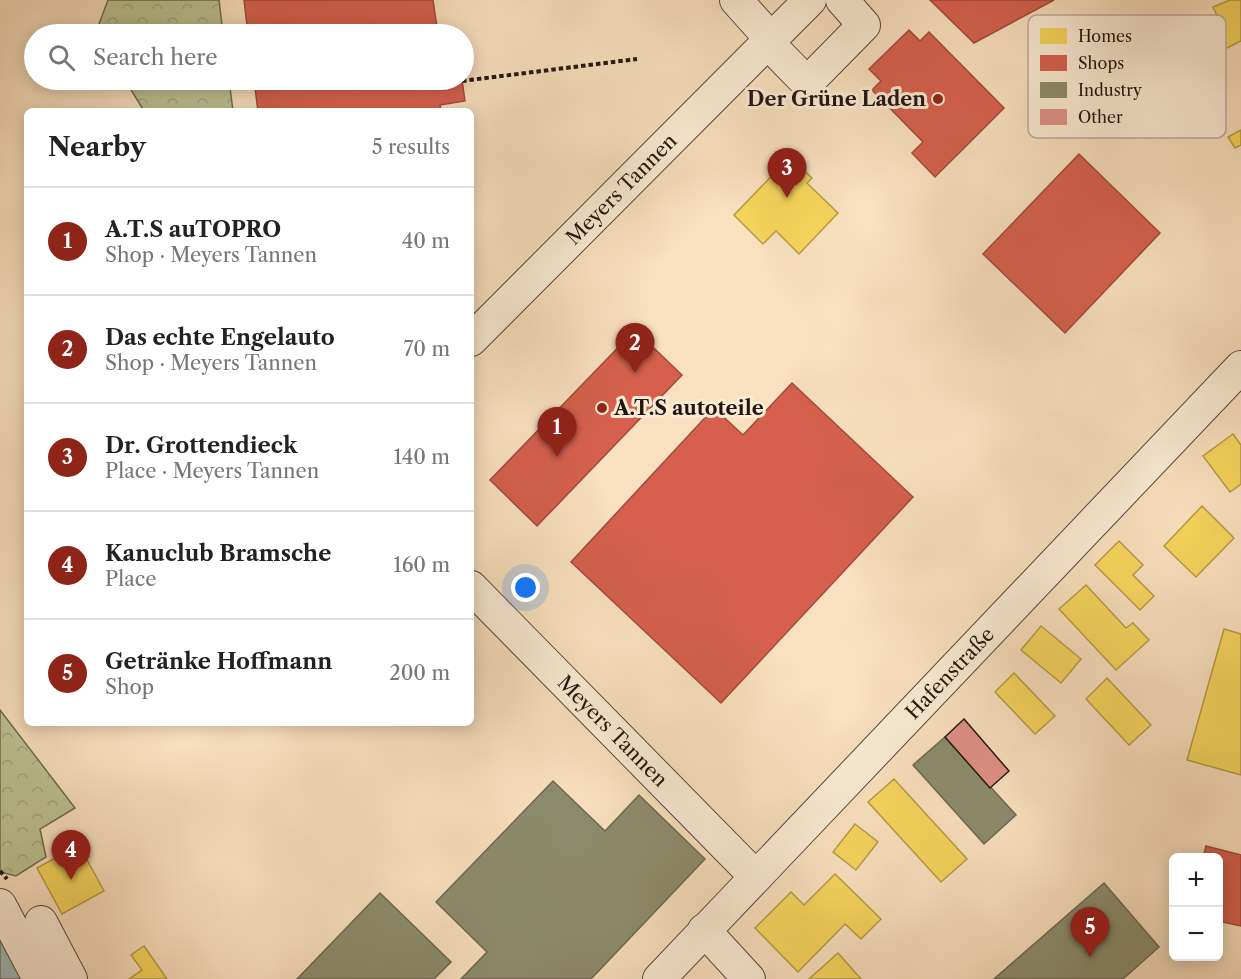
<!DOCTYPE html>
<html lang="en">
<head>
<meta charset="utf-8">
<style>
	:root { --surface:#fff; --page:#f2f2f2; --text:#222; --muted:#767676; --line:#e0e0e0; --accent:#8f2418 }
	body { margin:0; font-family:"Libre Caslon Text",serif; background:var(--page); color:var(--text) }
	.controls { position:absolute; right:18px; bottom:18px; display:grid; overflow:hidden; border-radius:9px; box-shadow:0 3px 15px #0003 }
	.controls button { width:54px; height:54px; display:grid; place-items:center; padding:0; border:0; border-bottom:2px solid var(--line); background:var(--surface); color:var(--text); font:30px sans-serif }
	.you { position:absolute; left:526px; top:588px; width:21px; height:21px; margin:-15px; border:4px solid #fff; border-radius:50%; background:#1a73e8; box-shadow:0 0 0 9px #1a73e833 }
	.badge { display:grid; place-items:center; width:39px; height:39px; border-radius:50%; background:var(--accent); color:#fff; font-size:20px; font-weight:700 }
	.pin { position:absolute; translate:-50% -50px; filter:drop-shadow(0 2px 3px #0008) }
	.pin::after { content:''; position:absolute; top:32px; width:21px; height:18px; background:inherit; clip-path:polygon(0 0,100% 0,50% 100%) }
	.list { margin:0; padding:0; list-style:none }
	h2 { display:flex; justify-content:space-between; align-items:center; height:78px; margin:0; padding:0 24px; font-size:26px }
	h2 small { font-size:20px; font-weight:400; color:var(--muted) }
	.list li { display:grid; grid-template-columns:39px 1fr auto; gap:18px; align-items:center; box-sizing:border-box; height:108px; padding:0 24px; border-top:2px solid var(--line) }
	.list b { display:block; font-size:22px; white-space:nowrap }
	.list p { margin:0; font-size:20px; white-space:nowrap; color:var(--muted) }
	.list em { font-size:20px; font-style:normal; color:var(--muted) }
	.icon { flex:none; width:33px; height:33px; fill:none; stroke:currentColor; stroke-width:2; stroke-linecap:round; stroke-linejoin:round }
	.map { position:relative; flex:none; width:1241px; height:979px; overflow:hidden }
	.search { position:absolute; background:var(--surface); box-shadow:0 3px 15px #0003; left:24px; top:24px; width:450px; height:66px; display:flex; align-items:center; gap:15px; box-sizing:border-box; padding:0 21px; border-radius:33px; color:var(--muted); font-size:22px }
	.panel { position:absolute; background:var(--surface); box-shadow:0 3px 15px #0003; left:24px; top:108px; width:450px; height:618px; border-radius:9px }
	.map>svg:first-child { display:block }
	.forest { fill:url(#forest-crowns); stroke:#6e6c51; stroke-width:1.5 }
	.water { fill:#a0bbb9; stroke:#6d7975; stroke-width:1.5 }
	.homes { fill:#f6d55c; stroke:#b69b45; stroke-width:1.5 }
	.shops { fill:#d6604d; stroke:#a04a3b; stroke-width:1.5 }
	.industry { fill:#8c8c6e; stroke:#6c6852; stroke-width:1.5 }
	.building { fill:#df9188; stroke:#211510; stroke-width:1.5 }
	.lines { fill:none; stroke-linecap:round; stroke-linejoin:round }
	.minor-casing { stroke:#57483c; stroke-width:34 }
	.path { stroke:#211510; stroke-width:4; stroke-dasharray:4.5 3; stroke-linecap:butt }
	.minor { stroke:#fbebd5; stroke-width:32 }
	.poi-dot { fill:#8f2418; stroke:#fbebd5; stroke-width:2 }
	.labels { text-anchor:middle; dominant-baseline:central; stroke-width:6; stroke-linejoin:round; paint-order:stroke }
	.poi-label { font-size:20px; font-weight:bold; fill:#211510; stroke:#fbebd5; text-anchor:end }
	.street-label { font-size:20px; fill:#211510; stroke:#fbebd5 }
	.key { fill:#fbebd5; stroke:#baab9a; stroke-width:1.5 }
	.key-label { font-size:16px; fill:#211510 }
</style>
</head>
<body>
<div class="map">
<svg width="1241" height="979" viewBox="0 0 1241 979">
	<defs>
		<pattern id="forest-crowns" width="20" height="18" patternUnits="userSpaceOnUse" patternTransform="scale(1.5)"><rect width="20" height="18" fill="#bcc292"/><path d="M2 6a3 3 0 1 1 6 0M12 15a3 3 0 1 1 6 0" fill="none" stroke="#a1a67d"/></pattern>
	</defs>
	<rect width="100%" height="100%" fill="#f9e0be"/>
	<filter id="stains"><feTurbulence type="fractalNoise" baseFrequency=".00333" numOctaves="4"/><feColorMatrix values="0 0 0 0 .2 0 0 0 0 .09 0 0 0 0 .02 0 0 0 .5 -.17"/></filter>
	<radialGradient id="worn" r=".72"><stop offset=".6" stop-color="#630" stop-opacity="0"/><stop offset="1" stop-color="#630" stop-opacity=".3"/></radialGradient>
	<g class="forest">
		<polygon points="108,0 219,0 223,34 97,34 96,32"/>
		<polygon points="125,80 229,80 233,111 144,111"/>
		<polygon points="0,710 75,808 40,829 46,857 16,876 0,872"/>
	</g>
	<polygon class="water" points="0,938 21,979 0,979"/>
	<g class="homes">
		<polygon points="1230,0 1241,0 1241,41 1219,52 1223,61 1190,77 1179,55 1210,41 1205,31 1221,24 1213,7"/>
		<polygon points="1241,130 1241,145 1235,148 1228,137"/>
		<polygon points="790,157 812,178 807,183 838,213 799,254 776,231 763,244 734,215"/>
		<polygon points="1233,434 1241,445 1241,484 1230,492 1203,456"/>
		<polygon points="1202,506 1234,538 1196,577 1164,546"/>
		<polygon points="1119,541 1143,565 1133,575 1154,596 1140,610 1095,565"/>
		<polygon points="1086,585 1126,628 1133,623 1149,640 1116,670 1059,609"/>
		<polygon points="1041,626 1081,659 1061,683 1021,650"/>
		<polygon points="1224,629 1241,634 1241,775 1187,760"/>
		<polygon points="1014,673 1055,716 1035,734 995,692"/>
		<polygon points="1107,678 1151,725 1129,745 1086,699"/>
		<polygon points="894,779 967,859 941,882 868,802"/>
		<polygon points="855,824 878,842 856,870 833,852"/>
		<polygon points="79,845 104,891 62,914 37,868"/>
		<polygon points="835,874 881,919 861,939 845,924 798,972 755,928 791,892 804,905"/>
		<polygon points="144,946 167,979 129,979 142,970 131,955"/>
		<polygon points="838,953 861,979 809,979"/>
	</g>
	<g class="shops">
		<polygon points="244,0 433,0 438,34 248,34"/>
		<polygon points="930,0 1054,0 974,43"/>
		<polygon points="909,30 920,41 929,32 1004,108 935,177 912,153 923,142 872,90 881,81 869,69"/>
		<polygon points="254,80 462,80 465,101 440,105 441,111 258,111"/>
		<polygon points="1079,154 1160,233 1065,333 983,254"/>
		<polygon points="635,330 682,375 537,526 490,480"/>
		<polygon points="792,383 913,497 721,703 571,562 714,408 743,435"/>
		<polygon points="1206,846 1241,855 1241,926 1218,921 1218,858 1203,858"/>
	</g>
	<g class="industry">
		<polygon points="945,737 1016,815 984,844 913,765"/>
		<polygon points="553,781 605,831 639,795 705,859 591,979 461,979 487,952 436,902"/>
		<polygon points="1104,883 1159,947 1123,979 994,979"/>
		<polygon points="380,893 451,962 434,979 297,979"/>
	</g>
	<polygon class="building" points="964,719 1009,771 990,788 945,737"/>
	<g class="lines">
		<defs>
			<g id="minor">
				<polyline points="736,0 770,38"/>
				<polyline points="767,42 807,83 864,25 842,0"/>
				<path id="s1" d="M471,340L810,0"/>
				<path id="s2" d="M471,587L756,877"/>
				<polyline points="0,905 39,979"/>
				<polyline points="41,922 71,979"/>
				<polyline points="704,930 749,979"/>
				<path id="s3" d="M659,979L1241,367"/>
			</g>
		</defs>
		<use href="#minor" class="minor-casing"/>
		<g class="path">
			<polyline points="462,81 637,59"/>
			<polyline points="0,871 7,879"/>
		</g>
		<use href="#minor" class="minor"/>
	</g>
	<g class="poi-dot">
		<circle cx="938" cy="99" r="6"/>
		<circle cx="602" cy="408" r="6"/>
	</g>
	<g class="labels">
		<g class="poi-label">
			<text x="926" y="99">Der Grüne Laden</text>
			<text x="614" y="408" text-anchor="start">A.T.S autoteile</text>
		</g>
		<g class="street-label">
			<text stroke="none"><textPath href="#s1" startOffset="213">Meyers Tannen</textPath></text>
			<text stroke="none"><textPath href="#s3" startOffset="422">Hafenstraße</textPath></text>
			<text stroke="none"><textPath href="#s2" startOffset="202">Meyers Tannen</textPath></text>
		</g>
	</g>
	<rect x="1028" y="15" width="198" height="123" rx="9" class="key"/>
	<rect x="1040" y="28" width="27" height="16" fill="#f6d55c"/>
	<rect x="1040" y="55" width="27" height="16" fill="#d6604d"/>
	<rect x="1040" y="82" width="27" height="16" fill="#8c8c6e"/>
	<rect x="1040" y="109" width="27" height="16" fill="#df9188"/>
	<g class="key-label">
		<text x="1078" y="42">Homes</text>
		<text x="1078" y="69">Shops</text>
		<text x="1078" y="96">Industry</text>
		<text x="1078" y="123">Other</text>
	</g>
	<rect width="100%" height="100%" filter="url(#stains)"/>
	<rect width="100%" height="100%" fill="url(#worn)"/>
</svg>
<div class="controls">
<button>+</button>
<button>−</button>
</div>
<div class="you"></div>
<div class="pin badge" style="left:557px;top:457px">1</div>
<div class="pin badge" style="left:635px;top:373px">2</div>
<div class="pin badge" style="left:787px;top:198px">3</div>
<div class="pin badge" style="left:71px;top:880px">4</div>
<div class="pin badge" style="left:1090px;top:957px">5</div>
<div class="search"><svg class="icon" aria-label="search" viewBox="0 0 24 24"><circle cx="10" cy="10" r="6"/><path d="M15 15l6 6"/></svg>Search here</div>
<section class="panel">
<h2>Nearby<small>5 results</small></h2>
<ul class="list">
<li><span class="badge">1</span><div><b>A.T.S auTOPRO</b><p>Shop · Meyers Tannen</p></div><em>40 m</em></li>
<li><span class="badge">2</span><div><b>Das echte Engelauto</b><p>Shop · Meyers Tannen</p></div><em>70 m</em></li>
<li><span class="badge">3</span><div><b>Dr. Grottendieck</b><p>Place · Meyers Tannen</p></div><em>140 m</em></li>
<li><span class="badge">4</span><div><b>Kanuclub Bramsche</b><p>Place</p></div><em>160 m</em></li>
<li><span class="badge">5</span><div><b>Getränke Hoffmann</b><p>Shop</p></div><em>200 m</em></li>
</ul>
</section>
</div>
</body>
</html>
